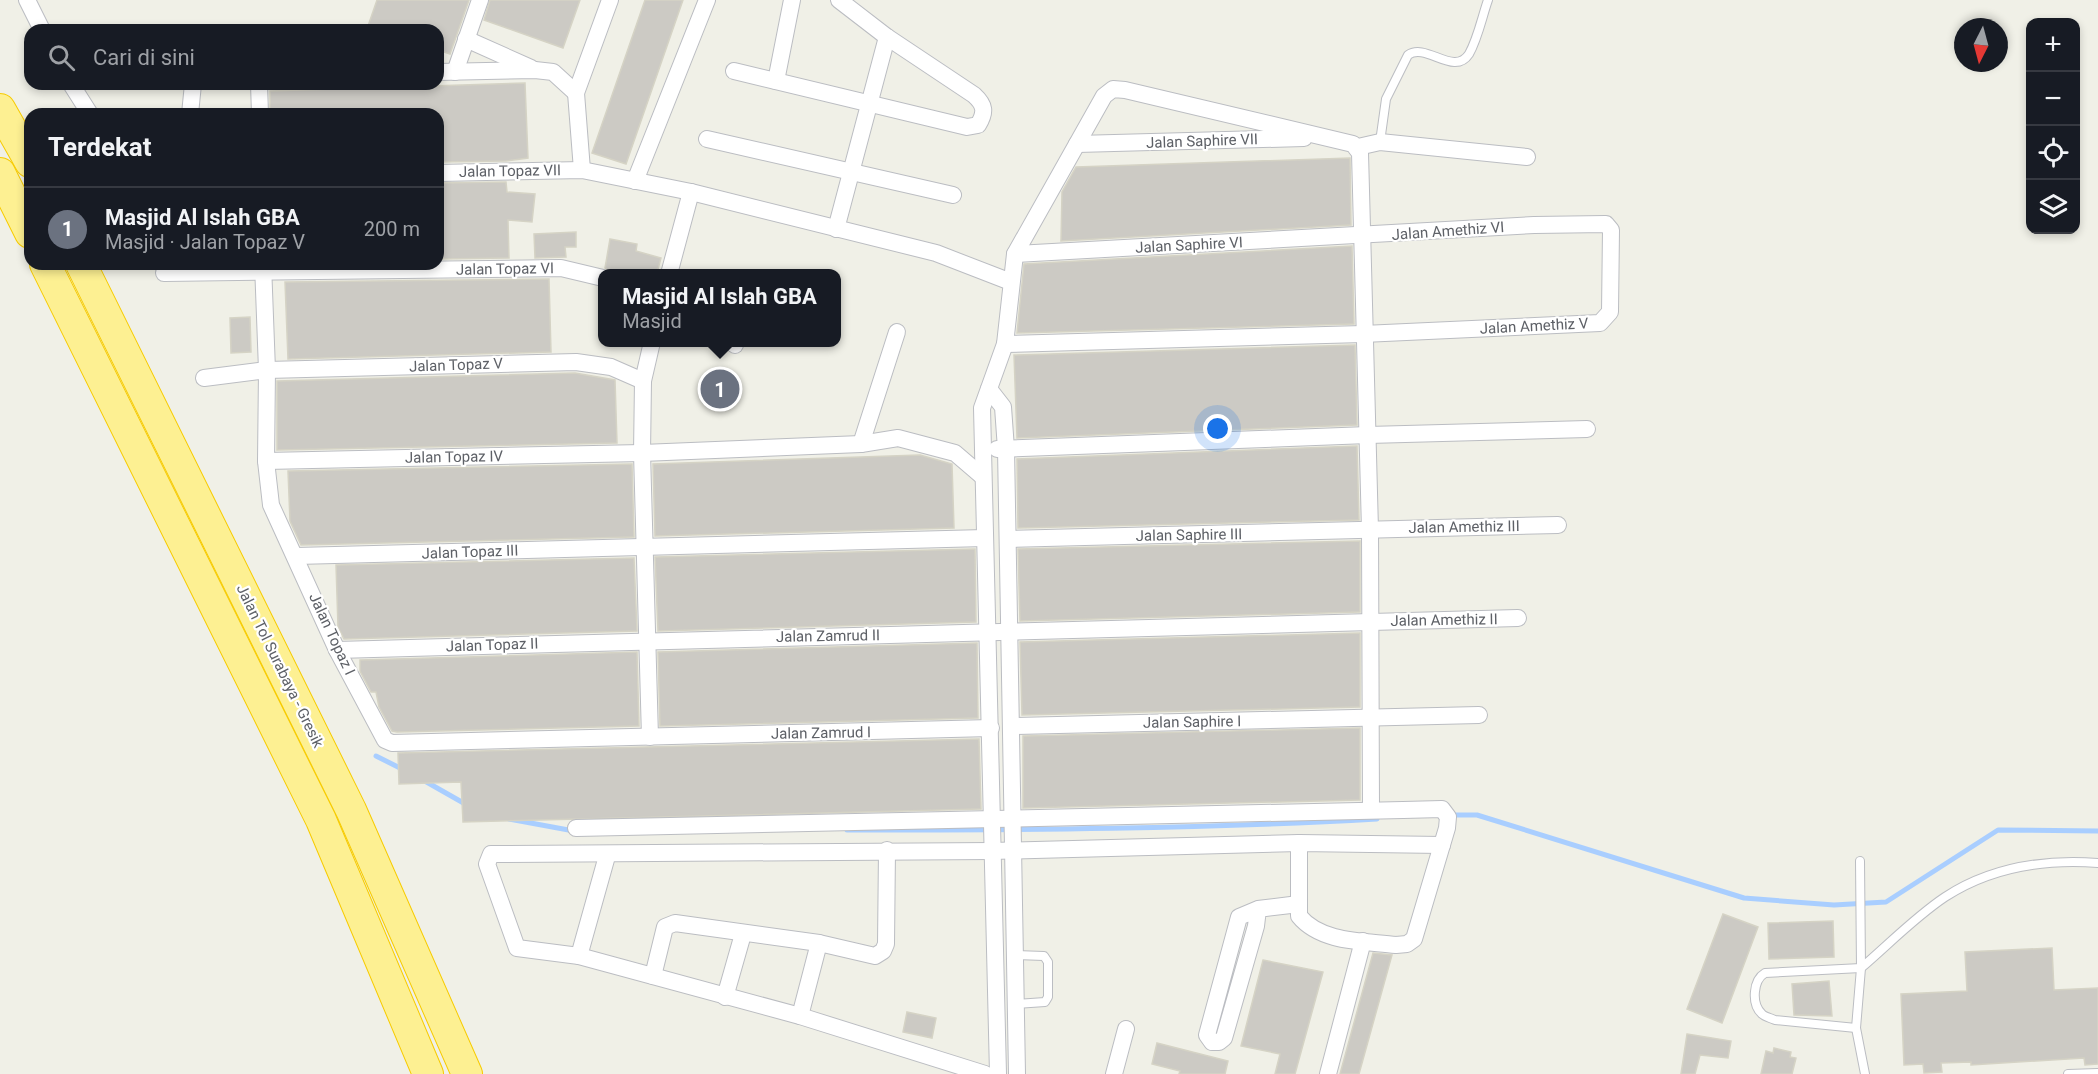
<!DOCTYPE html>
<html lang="id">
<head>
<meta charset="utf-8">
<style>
	:root { --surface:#171b24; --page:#20242c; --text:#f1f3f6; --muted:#9ea1a6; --line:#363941; --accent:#e95b34 }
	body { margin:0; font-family:Roboto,sans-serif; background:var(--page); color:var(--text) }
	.controls { position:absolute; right:18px; top:18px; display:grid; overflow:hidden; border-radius:12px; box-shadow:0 3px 9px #0003 }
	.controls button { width:54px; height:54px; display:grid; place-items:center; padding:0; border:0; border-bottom:2px solid var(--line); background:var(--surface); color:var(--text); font:30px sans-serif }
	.compass { position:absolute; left:1954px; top:18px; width:54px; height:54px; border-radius:50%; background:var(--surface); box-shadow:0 3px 9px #0003; rotate:186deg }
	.you { position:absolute; left:1218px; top:429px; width:21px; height:21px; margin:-15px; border:4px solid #fff; border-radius:50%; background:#1a73e8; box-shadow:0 0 0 9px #1a73e833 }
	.badge { display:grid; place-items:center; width:39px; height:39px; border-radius:50%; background:var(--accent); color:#fff; font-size:20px; font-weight:700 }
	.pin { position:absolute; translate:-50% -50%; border:3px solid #fff; box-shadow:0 2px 6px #0006 }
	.popup { position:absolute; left:598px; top:269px; width:243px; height:78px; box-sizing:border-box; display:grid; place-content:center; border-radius:12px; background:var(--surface); filter:drop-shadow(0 2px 4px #0005); font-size:20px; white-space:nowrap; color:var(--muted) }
	.popup b { font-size:22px; color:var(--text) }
	.popup::after { content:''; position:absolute; left:50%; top:100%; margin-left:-12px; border:12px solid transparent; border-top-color:var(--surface) }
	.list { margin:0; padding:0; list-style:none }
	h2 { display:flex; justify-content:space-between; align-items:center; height:78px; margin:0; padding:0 24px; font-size:26px }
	h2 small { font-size:20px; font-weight:400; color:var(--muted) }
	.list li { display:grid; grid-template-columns:39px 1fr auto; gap:18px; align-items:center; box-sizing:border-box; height:84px; padding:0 24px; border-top:2px solid var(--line) }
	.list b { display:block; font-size:22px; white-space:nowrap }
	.list p { margin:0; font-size:20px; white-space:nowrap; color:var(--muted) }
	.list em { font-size:20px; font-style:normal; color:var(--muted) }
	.icon { flex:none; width:33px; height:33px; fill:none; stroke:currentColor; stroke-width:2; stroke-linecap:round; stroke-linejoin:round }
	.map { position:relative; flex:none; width:2098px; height:1074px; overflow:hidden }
	.search { position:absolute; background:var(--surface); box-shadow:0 3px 9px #0003; left:24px; top:24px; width:420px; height:66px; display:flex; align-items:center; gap:15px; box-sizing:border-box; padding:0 21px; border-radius:18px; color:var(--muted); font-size:22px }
	.panel { position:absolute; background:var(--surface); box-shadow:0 3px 9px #0003; left:24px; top:108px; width:420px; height:162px; border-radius:18px }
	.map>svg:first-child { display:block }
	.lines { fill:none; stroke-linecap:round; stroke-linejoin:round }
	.stream { stroke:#a9ceff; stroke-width:5 }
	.building { fill:#cccac4; stroke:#d5d3c5; stroke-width:1.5 }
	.service-casing { stroke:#bbbdc2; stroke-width:10 }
	.minor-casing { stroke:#bbbdc2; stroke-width:18 }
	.motorway-casing { stroke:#f7cb01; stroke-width:32 }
	.service { stroke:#fff; stroke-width:8 }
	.minor { stroke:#fff; stroke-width:16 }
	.motorway { stroke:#fdf092; stroke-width:30 }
	.labels { text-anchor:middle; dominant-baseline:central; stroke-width:4.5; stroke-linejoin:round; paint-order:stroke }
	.street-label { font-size:15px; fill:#5e6167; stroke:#fff }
</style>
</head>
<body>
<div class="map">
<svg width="2098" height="1074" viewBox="0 0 2098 1074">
	<rect width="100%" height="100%" fill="#f0f0e7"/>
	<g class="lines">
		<g class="stream">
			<polyline points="376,756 404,770"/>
			<polyline points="423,780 467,805"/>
			<polyline points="1449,815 1477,815 1744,898 1834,905 1886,902 1998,830 2098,831"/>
			<polyline points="509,819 574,831"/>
			<path d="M847,830C1024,830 1201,829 1377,819"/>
		</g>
	</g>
	<g class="building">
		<polygon points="377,0 469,0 450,54 438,50 438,30 380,30 368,26"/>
		<polygon points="490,0 580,0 563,48 484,20"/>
		<polygon points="645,0 683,0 626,164 592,153"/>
		<polygon points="525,83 528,158 506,161 438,162 438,114 270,114 270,91"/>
		<polygon points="1350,158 1351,225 1061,241 1062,192 1076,167"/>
		<polygon points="506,182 507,192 535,194 532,222 508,220 509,258 438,259 438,183"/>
		<polygon points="576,232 576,247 565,247 566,257 535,258 534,234"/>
		<polygon points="610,239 637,244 636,251 661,258 657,273 612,273 605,268"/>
		<polygon points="1352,246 1354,324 1017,333 1024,264"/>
		<polygon points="549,279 551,352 288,359 285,282"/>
		<polygon points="250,317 251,352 231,353 230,318"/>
		<polygon points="1355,345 1357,425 1017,438 1014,355"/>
		<polygon points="575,373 615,380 617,443 277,450 277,381"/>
		<polygon points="1357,446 1359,520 1018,528 1017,459"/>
		<polygon points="920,455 952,464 954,528 655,536 653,464"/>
		<polygon points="632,464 634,537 301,545 290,521 288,471"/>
		<polygon points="1360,541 1360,612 1020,621 1018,549"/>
		<polygon points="975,549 976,622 658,631 655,557"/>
		<polygon points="634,558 637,631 344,639 338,627 336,565"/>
		<polygon points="1360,633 1360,707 1022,715 1020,642"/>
		<polygon points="977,643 978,718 660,726 658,652"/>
		<polygon points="637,652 639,726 397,732 392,731 379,707 376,692 371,692 360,671 360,660"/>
		<polygon points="1360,728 1360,800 1023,808 1023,736"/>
		<polygon points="979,739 981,809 463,822 461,782 399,784 398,753"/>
		<polygon points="1723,914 1758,927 1722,1023 1687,1009"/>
		<polygon points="1833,921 1834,957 1769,959 1768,923"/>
		<polygon points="2052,948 2054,990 2098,988 2098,1064 2085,1065 2084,1058 1971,1065 1971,1062 1941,1063 1942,1072 1924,1073 1923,1064 1904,1065 1901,994 1967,991 1965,952"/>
		<polygon points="1373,953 1392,955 1359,1074 1340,1074"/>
		<polygon points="1263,960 1323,972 1295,1074 1275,1074 1280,1054 1241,1046"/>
		<polygon points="1829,981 1832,1016 1794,1015 1792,984"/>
		<polygon points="907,1012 936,1018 932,1038 903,1032"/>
		<polygon points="1687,1034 1731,1041 1728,1058 1700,1055 1695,1074 1681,1074"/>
		<polygon points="1157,1043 1228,1061 1225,1074 1179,1074 1180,1071 1152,1064"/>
		<polygon points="1774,1048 1791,1052 1790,1057 1796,1058 1792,1074 1761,1074 1766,1051 1773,1053"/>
	</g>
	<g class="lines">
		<defs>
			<g id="service">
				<path d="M1380,142L1386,99L1408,55C1426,42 1454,77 1469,54C1478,38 1482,17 1488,0"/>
				<polyline points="1015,955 1044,956 1048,962 1048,997 1045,1002 1016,1004"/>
				<path d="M1856,1028L1775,1020C1771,1018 1765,1017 1762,1014C1751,1004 1753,980 1765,973L1861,968L1860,861"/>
				<path d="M1865,1074L1856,1028L1861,968C1888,945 1915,917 1945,897C1991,867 2044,859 2098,863"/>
				<polyline points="2068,1074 2098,1073"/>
			</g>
			<g id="minor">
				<polyline points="27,0 42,30"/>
				<polyline points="466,39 531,68"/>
				<path d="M734,71L967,127L978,125C986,112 985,105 974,95L887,37L839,0"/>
				<polyline points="438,72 535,70 553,72 576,93"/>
				<polyline points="455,72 480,0"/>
				<polyline points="776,81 792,0"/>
				<polyline points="71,84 90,114"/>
				<polyline points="259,84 260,114"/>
				<polyline points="190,114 193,84"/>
				<polyline points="707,139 953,195"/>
				<polyline points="1077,144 1304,138"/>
				<polyline points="1358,147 1380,142 1527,157"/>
				<polyline points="582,170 576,93 610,0"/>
				<polyline points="438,173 582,170 691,192 936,253 1011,282"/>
				<polyline points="635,181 707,0"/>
				<polyline points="836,229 887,37"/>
				<polyline points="263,264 267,370 266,461 271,505 337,650 385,740 392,743 991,728"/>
				<polyline points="164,273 561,268 603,278"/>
				<polyline points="669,274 691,192"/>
				<polyline points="732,342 735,345"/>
				<polyline points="1005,344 1363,334 1600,323 1610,312 1611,230 1606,224 1534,225 1015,254"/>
				<polyline points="204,378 267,370 576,362 611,367 643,381"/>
				<polyline points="989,389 1003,407 1006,449 1017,1074"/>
				<polyline points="861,444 897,332"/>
				<polyline points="997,449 1368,435 1587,429"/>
				<polyline points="266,461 642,453 861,444 898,438 955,453 983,477"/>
				<polyline points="1008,539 1558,525"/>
				<polyline points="296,556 985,538"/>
				<polyline points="337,650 1518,618"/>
				<polyline points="1012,726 1479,715"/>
				<polyline points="650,737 642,453 643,381 652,342"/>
				<path d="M576,828L1403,810L1442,809L1448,817L1447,828L1414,939L1407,944L1396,945C1364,941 1321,943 1299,916V843"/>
				<polyline points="1258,909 1256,926 1224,1038 1219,1042 1212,1042 1207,1035 1239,917 1258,909 1299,904"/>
				<polyline points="579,956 607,856"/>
				<polyline points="653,976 665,927 675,923 819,943 875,956 883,951 886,944 887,850"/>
				<polyline points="725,997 743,934"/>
				<polyline points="800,1016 819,943"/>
				<polyline points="985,1074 800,1016 579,956 517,948 487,864 491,854 993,851 1299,843 1442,845"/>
				<polyline points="998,1074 982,408 1005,344 1015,254 1104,96 1113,89 1125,90 1353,144 1360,153 1370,530 1371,810"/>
				<polyline points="1114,1074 1126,1029"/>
				<polyline points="1328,1074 1363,941"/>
			</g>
			<g id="motorway">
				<polyline points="0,109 30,162"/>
				<polyline points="0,173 30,233"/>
				<polyline points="45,264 321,820 428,1074"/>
				<polyline points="81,264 351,810 467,1074"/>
			</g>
		</defs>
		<use href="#service" class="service-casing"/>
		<use href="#minor" class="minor-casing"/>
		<use href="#motorway" class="motorway-casing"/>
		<use href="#service" class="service"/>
		<use href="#minor" class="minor"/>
		<use href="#motorway" class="motorway"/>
	</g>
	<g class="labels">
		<g class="street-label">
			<text transform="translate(1202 141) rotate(-2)">Jalan Saphire VII</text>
			<text transform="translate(510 171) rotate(-1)">Jalan Topaz VII</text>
			<text transform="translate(1448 231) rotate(-4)">Jalan Amethiz VI</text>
			<text transform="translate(1189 245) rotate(-3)">Jalan Saphire VI</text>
			<text transform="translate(505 269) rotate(-1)">Jalan Topaz VI</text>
			<text transform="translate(1534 326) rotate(-3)">Jalan Amethiz V</text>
			<text transform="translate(456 365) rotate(-2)">Jalan Topaz V</text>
			<text transform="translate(454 457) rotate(-1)">Jalan Topaz IV</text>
			<text transform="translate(1464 527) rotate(-1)">Jalan Amethiz III</text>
			<text transform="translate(1189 535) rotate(-1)">Jalan Saphire III</text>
			<text transform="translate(470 552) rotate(-2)">Jalan Topaz III</text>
			<text transform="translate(1444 620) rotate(-1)">Jalan Amethiz II</text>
			<text transform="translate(332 634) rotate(65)">Jalan Topaz I</text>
			<text transform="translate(828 636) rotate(-1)">Jalan Zamrud II</text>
			<text transform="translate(492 645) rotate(-2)">Jalan Topaz II</text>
			<text transform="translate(280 666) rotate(64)">Jalan Tol Surabaya - Gresik</text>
			<text transform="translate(1192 722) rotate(-1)">Jalan Saphire I</text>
			<text transform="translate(821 733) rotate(-1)">Jalan Zamrud I</text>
		</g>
	</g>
</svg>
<div class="controls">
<button>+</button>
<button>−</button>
<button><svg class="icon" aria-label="locate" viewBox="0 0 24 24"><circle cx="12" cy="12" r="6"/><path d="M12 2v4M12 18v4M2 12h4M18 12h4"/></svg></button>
<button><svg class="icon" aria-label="layers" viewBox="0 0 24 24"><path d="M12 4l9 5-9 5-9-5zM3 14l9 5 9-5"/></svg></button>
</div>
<svg class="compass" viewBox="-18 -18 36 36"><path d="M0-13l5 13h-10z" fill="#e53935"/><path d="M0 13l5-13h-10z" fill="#9ea1a6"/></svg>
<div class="you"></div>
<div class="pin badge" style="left:720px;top:389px;background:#6b7280">1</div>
<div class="popup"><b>Masjid Al Islah GBA</b>Masjid</div>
<div class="search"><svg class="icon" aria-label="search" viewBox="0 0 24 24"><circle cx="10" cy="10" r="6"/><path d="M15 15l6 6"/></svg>Cari di sini</div>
<section class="panel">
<h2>Terdekat<small></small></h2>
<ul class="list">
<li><span class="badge" style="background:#6b7280">1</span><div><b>Masjid Al Islah GBA</b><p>Masjid · Jalan Topaz V</p></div><em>200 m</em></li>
</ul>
</section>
</div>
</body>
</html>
